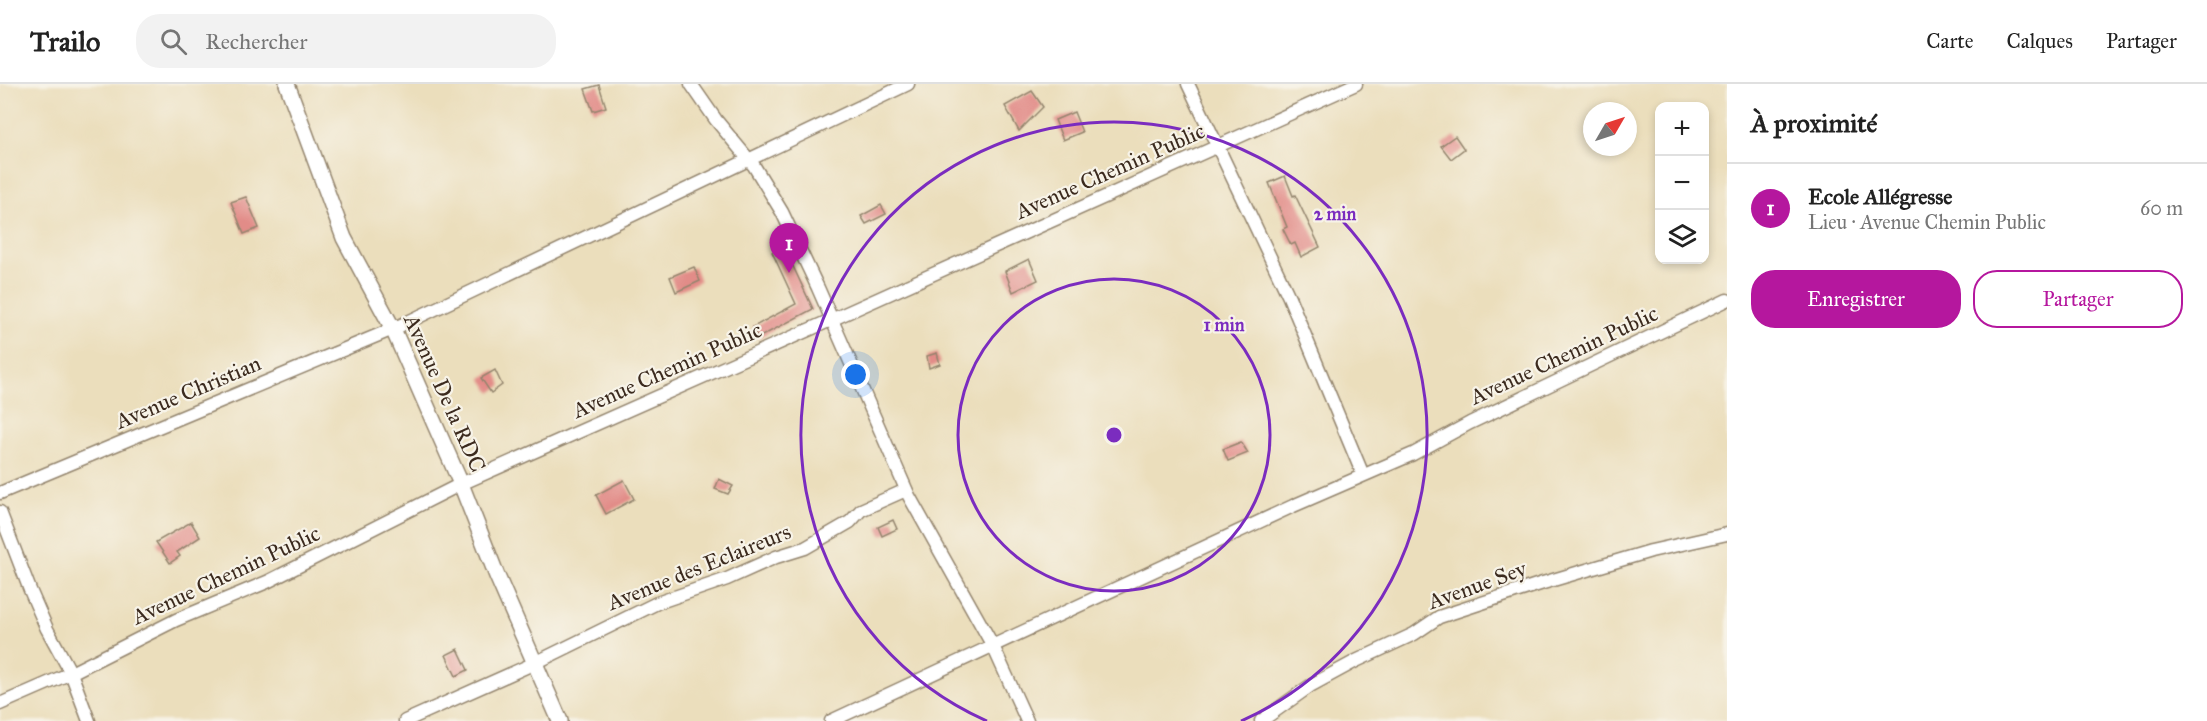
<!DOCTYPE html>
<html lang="fr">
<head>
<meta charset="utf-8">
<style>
	:root { --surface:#fff; --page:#f2f2f2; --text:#222; --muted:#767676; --line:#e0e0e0; --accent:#b5179e }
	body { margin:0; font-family:"IM FELL Great Primer",serif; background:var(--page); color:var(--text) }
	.controls { position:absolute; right:18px; top:18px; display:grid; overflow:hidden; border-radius:12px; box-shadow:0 3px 9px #0003 }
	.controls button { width:54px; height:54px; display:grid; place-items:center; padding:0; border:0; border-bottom:2px solid var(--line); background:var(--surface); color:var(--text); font:30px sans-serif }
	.compass { position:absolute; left:1583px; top:18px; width:54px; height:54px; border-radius:50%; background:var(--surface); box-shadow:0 3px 9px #0003; rotate:51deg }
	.you { position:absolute; left:856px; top:291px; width:21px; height:21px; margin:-15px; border:4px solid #fff; border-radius:50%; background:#1a73e8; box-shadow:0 0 0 9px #1a73e833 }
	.badge { display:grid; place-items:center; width:39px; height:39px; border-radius:50%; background:var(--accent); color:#fff; font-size:20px; font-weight:700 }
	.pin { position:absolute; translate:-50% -50px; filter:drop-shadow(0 2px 3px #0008) }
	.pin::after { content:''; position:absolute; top:32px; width:21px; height:18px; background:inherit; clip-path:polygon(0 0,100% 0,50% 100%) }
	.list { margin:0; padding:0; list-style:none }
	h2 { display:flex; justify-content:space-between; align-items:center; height:78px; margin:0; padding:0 24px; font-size:26px }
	h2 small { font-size:20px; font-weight:400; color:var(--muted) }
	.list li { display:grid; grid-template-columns:39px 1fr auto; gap:18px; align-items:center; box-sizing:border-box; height:90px; padding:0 24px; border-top:2px solid var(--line) }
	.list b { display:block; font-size:22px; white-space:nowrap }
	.list p { margin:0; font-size:20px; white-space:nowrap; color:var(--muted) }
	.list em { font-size:20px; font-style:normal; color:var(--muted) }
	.actions { display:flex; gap:12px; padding:18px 24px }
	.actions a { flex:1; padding:14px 0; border:2px solid var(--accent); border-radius:24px; text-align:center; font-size:21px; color:var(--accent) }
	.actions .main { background:var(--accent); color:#fff }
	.icon { flex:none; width:33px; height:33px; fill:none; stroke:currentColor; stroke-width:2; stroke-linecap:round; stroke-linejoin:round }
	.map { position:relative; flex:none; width:1727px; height:637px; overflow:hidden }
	header { display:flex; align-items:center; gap:36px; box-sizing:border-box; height:84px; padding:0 30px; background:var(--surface); border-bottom:2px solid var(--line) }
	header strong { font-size:28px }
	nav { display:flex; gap:33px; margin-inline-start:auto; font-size:21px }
	.search { width:420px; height:54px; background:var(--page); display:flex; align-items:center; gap:15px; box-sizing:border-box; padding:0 21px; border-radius:24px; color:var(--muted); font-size:22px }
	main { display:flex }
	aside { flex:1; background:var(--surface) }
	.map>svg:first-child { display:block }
	.building { fill:#e28c88 }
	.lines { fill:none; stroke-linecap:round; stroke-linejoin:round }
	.minor-casing { stroke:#93846d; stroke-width:15 }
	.tertiary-casing { stroke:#93846d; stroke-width:18 }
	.minor { stroke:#fff; stroke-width:12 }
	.tertiary { stroke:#fff; stroke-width:15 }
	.ring { fill:none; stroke:#7b2cbf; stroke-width:3 }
	.labels { text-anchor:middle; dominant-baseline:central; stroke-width:4.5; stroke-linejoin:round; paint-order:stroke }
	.street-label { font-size:22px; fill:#3b2a1e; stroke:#f7f3e8 }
	.centre { fill:#7b2cbf; stroke:#f7f3e8; stroke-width:3 }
	.ring-label { font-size:18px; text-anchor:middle; font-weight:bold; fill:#7b2cbf; stroke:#f7f3e8; stroke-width:4.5; stroke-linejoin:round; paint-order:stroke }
</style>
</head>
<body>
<header>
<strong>Trailo</strong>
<div class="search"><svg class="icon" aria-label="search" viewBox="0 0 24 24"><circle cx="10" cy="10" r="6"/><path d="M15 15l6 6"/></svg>Rechercher</div>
<nav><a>Carte</a><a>Calques</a><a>Partager</a></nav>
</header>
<main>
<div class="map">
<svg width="1727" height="637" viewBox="0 0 1727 637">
	<rect width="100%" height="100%" fill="#f7f3e8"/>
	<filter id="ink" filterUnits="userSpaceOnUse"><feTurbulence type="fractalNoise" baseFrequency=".0167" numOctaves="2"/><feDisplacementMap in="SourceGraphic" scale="12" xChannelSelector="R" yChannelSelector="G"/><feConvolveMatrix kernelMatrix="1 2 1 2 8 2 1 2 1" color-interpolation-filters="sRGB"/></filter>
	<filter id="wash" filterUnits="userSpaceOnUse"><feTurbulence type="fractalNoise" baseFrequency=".008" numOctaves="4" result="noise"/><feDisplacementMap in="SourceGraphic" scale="24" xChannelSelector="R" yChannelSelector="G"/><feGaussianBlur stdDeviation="1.35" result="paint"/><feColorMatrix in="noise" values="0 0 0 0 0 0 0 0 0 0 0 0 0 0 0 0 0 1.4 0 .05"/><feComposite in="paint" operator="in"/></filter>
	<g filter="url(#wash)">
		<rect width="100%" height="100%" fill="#ebdebc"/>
		<g id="blocks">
			<g class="building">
				<polygon points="599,1 606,23 593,27 585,5"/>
				<polygon points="1032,7 1043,23 1019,47 1005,22"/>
				<polygon points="1074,28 1082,48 1063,56 1055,36"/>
				<polygon points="1455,52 1464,65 1451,75 1441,62"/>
				<polygon points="1285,92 1293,112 1295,111 1320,163 1301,173 1295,159 1291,161 1283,145 1287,143 1269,99"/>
				<polygon points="246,113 259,144 244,150 231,118"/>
				<polygon points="881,121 886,130 866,140 861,132"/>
				<polygon points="783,161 813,225 758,254 753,243 796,220 772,168"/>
				<polygon points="1029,175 1038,196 1013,208 1005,187"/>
				<polygon points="694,183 700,197 676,208 670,193"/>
				<polygon points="937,269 940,280 929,284 927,272"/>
				<polygon points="495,286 502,301 491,309 481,294"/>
				<polygon points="1241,358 1248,369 1228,377 1223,365"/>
				<polygon points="719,395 733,402 728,410 715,405"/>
				<polygon points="624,396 634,415 606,430 596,411"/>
				<polygon points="893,436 897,445 882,452 878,443"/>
				<polygon points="191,438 200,453 177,468 180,472 170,479 156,458"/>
				<polygon points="458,565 468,586 456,592 446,571"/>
			</g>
		</g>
	</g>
	<g filter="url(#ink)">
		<use href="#blocks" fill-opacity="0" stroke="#93846d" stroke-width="1.5"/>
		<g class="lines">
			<defs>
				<g id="minor">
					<polyline points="691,0 716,36 754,82 782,128 818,204 909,412 993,562 1027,637"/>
					<polyline points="1188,0 1289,213 1363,391"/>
					<polyline points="0,409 393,245 908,0"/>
					<polyline points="0,428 30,506 47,545 71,589 89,637"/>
					<polyline points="0,620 71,589 176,536 267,498 461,400 831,236 1356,0"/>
					<polyline points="405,637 535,579 657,519 727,495 776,473 805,464 850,438 861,426 906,406"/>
					<polyline points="831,637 1293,422 1413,370 1470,339 1727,216"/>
					<polyline points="1261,637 1310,602 1356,577 1414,550 1439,533 1543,499 1651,467 1727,450"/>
				</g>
				<polyline id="tertiary" points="287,0 344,154 393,245 461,400 497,492 560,637"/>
			</defs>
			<use href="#minor" class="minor-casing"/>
			<use href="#tertiary" class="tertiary-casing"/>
			<use href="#minor" class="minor"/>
			<use href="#tertiary" class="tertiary"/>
		</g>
	</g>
	<g class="ring">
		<circle cx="1114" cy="351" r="156"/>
		<path d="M987 637A313 313 0 1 1 1241 637"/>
	</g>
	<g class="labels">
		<g class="street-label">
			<text transform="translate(1110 87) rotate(-24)">Avenue Chemin Public</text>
			<text transform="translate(1564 271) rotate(-25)">Avenue Chemin Public</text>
			<text transform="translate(667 286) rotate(-24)">Avenue Chemin Public</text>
			<text transform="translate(188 308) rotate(-23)">Avenue Christian</text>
			<text transform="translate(445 309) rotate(66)">Avenue De la RDC</text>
			<text transform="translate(699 483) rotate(-22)">Avenue des Eclaireurs</text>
			<text transform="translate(226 491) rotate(-25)">Avenue Chemin Public</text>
			<text transform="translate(1477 501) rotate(-20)">Avenue Sey</text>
		</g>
	</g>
	<circle cx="1114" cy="351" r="9" class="centre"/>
	<g class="ring-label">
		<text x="1335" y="136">2 min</text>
		<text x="1224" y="247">1 min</text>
	</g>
</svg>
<div class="controls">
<button>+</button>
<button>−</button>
<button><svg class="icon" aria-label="layers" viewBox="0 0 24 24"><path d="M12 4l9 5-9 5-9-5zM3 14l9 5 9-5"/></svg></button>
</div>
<svg class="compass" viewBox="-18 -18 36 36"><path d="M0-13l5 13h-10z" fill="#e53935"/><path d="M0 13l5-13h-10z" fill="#767676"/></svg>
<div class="you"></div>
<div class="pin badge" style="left:789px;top:189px">1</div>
</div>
<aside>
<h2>À proximité<small></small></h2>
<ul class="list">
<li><span class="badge">1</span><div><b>Ecole Allégresse</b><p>Lieu · Avenue Chemin Public</p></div><em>60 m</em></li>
</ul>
<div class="actions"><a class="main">Enregistrer</a><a>Partager</a></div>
</aside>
</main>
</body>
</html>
